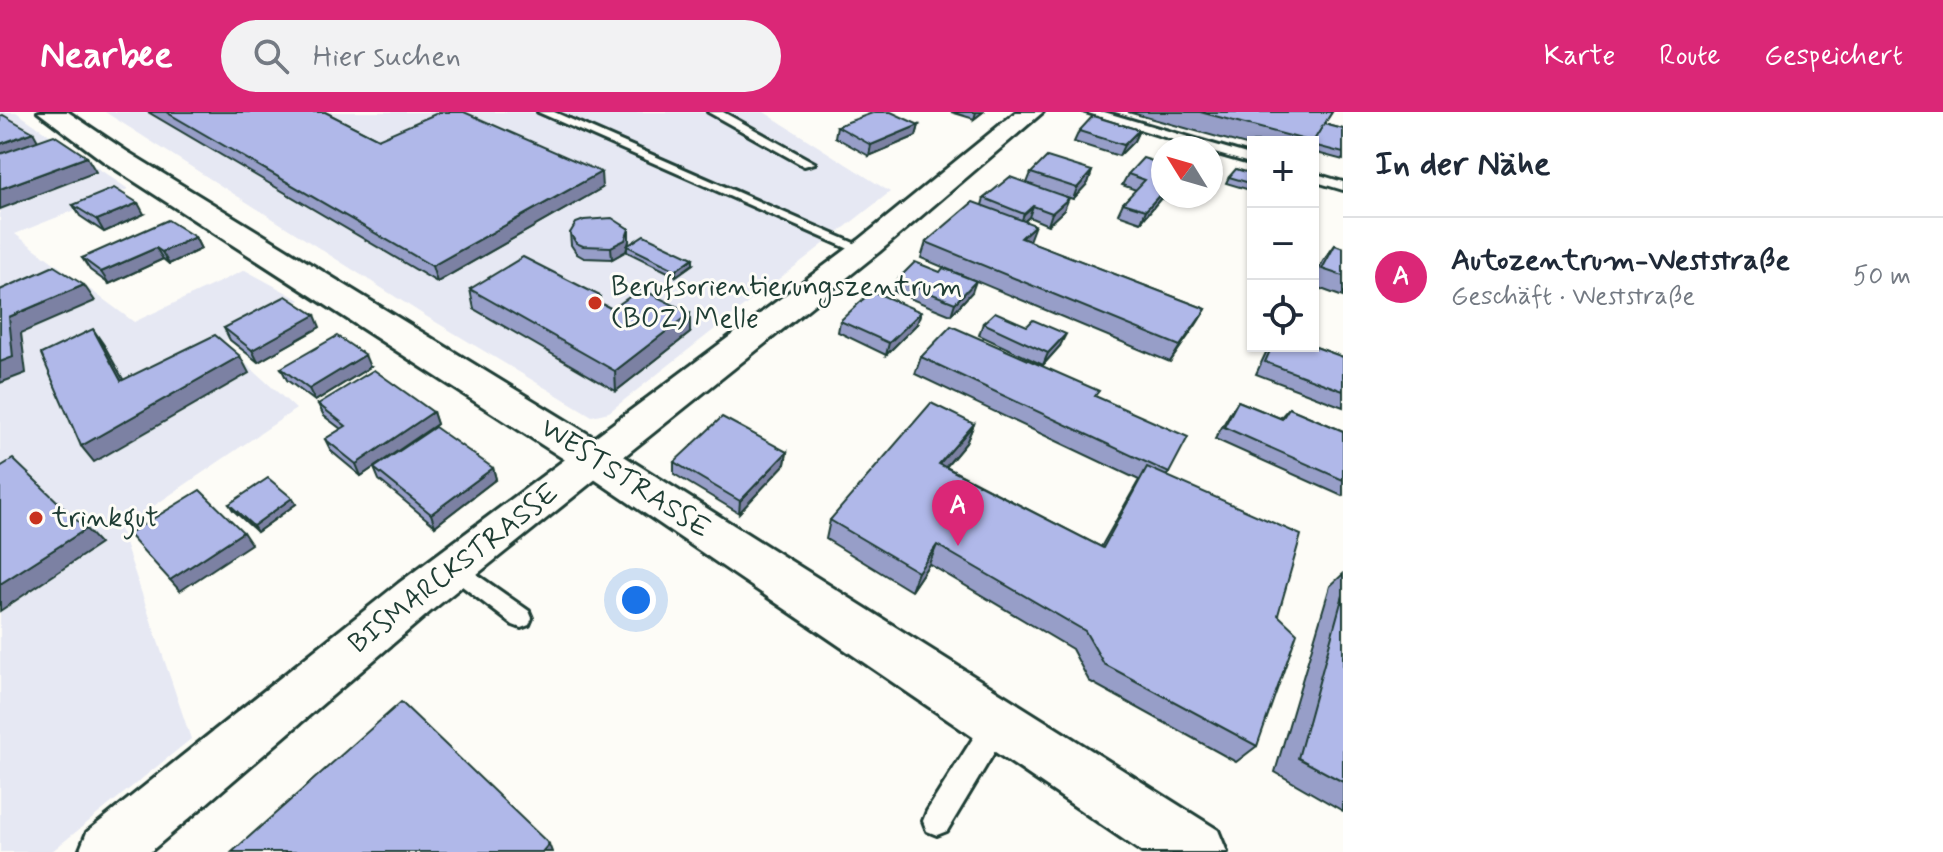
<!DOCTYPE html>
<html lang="de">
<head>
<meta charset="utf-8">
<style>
	:root { --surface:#fff; --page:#f2f2f3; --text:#1f2937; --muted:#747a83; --line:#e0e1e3; --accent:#db2777 }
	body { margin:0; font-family:Mynerve,sans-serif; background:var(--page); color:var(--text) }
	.controls { position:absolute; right:24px; top:24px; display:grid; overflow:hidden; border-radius:0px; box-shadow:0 2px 6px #0004 }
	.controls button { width:72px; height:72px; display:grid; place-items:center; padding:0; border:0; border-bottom:2px solid var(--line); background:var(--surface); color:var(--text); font:40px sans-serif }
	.compass { position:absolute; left:1151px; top:24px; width:72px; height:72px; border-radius:50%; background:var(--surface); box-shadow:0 2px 6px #0004; rotate:307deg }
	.you { position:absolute; left:636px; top:488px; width:28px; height:28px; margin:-20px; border:6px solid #fff; border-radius:50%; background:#1a73e8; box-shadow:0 0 0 12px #1a73e833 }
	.badge { display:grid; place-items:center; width:52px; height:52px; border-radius:50%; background:var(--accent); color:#fff; font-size:26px; font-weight:700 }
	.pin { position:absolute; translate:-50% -66px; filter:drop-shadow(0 2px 4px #0008) }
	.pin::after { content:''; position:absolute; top:42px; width:28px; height:24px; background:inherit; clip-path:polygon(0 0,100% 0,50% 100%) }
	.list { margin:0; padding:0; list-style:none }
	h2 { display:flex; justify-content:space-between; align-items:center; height:104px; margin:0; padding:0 32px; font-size:34px }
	h2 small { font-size:26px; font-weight:400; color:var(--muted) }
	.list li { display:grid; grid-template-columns:52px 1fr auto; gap:24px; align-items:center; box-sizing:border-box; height:120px; padding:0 32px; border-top:2px solid var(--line) }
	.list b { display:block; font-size:30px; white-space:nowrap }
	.list p { margin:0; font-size:26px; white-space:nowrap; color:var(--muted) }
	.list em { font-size:26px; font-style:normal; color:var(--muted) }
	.icon { flex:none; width:44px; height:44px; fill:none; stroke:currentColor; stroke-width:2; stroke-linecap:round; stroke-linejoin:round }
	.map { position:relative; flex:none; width:1343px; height:740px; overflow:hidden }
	header { display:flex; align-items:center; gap:48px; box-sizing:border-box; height:112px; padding:0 40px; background:var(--accent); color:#fff }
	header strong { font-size:38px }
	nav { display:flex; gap:44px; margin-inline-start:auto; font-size:28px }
	.search { width:560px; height:72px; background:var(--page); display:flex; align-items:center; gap:20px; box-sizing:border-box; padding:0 28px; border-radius:44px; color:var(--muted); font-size:30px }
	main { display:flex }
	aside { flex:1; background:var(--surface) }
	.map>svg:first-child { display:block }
	.built { fill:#e6e8f3 }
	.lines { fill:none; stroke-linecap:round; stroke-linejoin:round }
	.lane-casing { stroke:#1f3d34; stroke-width:6 }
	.street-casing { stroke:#1f3d34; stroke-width:6 }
	.secondary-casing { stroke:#1f3d34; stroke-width:6 }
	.lane { fill:#fdfcf7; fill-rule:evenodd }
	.street { fill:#fdfcf7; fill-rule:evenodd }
	.secondary { fill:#fdfcf7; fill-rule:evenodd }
	.wall { fill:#979ec8; stroke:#1f3d34; stroke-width:2 }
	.shaded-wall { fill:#7b81a3; stroke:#1f3d34; stroke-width:2 }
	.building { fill:#b0b8e9; stroke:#1f3d34; stroke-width:2 }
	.poi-dot { fill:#c8321e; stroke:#fdfcf7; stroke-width:3 }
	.labels { text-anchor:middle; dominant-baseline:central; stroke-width:6; stroke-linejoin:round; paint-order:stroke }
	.poi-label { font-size:28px; fill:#1f3d34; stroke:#fdfcf7; text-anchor:start }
	.street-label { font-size:28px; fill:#1f3d34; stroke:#fdfcf7 }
</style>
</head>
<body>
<header>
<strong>Nearbee</strong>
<div class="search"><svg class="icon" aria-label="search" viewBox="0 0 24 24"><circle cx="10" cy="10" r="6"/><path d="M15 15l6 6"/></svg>Hier suchen</div>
<nav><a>Karte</a><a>Route</a><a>Gespeichert</a></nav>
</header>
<main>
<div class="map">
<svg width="1343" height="740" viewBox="0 0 1343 740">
	<rect width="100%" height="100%" fill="#fdfcf7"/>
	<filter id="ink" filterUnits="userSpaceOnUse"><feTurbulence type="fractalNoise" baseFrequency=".0125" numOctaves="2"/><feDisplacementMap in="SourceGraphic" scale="16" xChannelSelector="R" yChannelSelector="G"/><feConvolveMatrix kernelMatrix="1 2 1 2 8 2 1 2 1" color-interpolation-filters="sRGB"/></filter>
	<g filter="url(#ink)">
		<g class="built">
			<polygon points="0,0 16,0 128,77 15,122 134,210 245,158 300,188 222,230 296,297 120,417 191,627 51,740 0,740"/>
			<polygon points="105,0 764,0 890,80 609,300 592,304 424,203"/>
		</g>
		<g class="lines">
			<defs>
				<g id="lane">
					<polygon points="538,0 554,0 870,138 868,141 858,141"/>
					<polygon points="708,0 723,0 815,51 804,54"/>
					<polygon points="1085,0 1104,0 1253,44 1253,52 1211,40 1211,36 1199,36"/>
					<polygon points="1313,61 1343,70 1343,78 1313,69"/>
					<polygon points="453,446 529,499 532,506 529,513 521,516 513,513 445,461 442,455 445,449"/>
					<polygon points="998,598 1007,601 1011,610 1007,619 947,719 937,723 927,719 923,709 927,699 989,601"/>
				</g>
				<polygon id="street" points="1016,0 1043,0 879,140 431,499 150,740 79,740 87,720 399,471 859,128"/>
				<polygon id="secondary" points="38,0 68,0 126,39 611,336 1218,718 1227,740 1142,740 581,358 106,51"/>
			</defs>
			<use href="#lane" class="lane-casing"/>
			<use href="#street" class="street-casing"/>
			<use href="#secondary" class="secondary-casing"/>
			<use href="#lane" class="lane"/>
			<use href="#street" class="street"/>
			<use href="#secondary" class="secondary"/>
		</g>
		<g class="wall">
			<polygon points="148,0 325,0 378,27 602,76 437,170"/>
			<polygon points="951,0 983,0 974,7"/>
			<polygon points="1128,0 1332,0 1324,12 1343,17 1343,48 1313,40 1313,30 1253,30 1253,35"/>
			<polygon points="919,13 916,24 869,44 835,25 837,14"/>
			<polygon points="1139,18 1134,29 1119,44 1074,30 1079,19"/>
			<polygon points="1163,47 1163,84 1183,84 1177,91 1161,86 1141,110 1118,102 1123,91 1136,78 1122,73 1128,62 1159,51"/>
			<polygon points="1092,59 1088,71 1073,87 1061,83 1064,98 1048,113 1029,105 1025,109 1028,129 1206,197 1170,250 921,146 926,130 982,93 984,86 1027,71 1031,61"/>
			<polygon points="1253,62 1253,79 1226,71 1229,65"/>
			<polygon points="73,93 144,102 104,120 80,104"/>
			<polygon points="570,121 629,129 628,134 693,152 676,164 627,140 627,135 626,139 612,147 584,146 577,142 571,133"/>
			<polygon points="195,125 201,137 169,152 163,147 109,172 90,158 82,146"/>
			<polygon points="1335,133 1343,136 1343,185 1313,174 1313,169 1323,149"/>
			<polygon points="940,160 972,180 951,203 894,180 897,168"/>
			<polygon points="470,177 600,184 600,191 612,197 690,221 616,279 474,197"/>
			<polygon points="840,209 917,212 886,243 838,220"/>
			<polygon points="983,211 1060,234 1043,253 979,223"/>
			<polygon points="320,215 258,250 230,228 224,216"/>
			<polygon points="1269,234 1313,234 1343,245 1343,295 1256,262"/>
			<polygon points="921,245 1096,285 1169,361 1166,364 1278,503 1257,634 1236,650 1089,569 1072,537 929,452 911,479 826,427 830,408 974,312 966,331 946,355 1101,435 1139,368 915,262"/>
			<polygon points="370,255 315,289 287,268 281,256"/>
			<polygon points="1238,289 1280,306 1289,296 1343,319 1343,383 1342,384 1215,327 1230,301"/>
			<polygon points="318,292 433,300 437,312 361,364 331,339 325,327 341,317 324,304"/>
			<polygon points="787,340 785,352 739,401 674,362 674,350"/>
			<polygon points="374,356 493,356 496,367 435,414 379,368"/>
			<polygon points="292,386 296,392 257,420 233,398 229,392"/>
			<polygon points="1343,462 1343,699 1275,660 1330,474"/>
		</g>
		<g class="shaded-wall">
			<polygon points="976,0 983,0 974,7"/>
			<polygon points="919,13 916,24 869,44 871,33"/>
			<polygon points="1139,18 1134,29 1119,44 1124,33"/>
			<polygon points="33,20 39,31 0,46 0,32"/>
			<polygon points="87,45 96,60 0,97 0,77"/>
			<polygon points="1092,59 1088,71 1073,87 1077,76"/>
			<polygon points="601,60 602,76 437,170 432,154"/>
			<polygon points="1163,79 1161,86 1141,110 1146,98"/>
			<polygon points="1069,86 1064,98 1048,113 1052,101"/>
			<polygon points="138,91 144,102 104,120 97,108"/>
			<polygon points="1033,94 1029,105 1020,113 1024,102"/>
			<polygon points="1035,113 1029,129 1021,126"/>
			<polygon points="629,117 629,129 626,139 612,147 611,135"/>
			<polygon points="195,125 201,137 169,152 162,140"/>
			<polygon points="156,136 163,147 109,172 101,160"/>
			<polygon points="693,146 693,152 676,164 676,158"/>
			<polygon points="976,169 972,180 951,203 955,191"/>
			<polygon points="84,173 95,189 21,221 26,261 0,271 0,250 9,205"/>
			<polygon points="1206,197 1196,213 1170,250 1180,234"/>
			<polygon points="921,200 917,212 886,243 889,231"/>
			<polygon points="690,201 690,221 616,279 615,259"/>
			<polygon points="315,203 320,215 258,250 252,238"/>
			<polygon points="93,217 104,233 133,285 121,269"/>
			<polygon points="1066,222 1060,234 1043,253 1048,241"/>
			<polygon points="365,243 370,255 315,289 309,277"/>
			<polygon points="240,244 249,261 94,350 81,334"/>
			<polygon points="433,300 437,312 361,364 356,352"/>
			<polygon points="974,312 966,331 932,371 939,352"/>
			<polygon points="787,340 785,352 739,401 740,389"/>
			<polygon points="493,356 496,367 435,414 431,402"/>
			<polygon points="292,386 296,392 257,420 253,414"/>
			<polygon points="86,417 100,432 0,499 0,472"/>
			<polygon points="243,420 251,432 180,479 170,468"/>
			<polygon points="937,433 929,452 911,479 918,460"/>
			<polygon points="549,732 552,740 542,740"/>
		</g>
		<g class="building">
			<polygon points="166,0 325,0 378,27 440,0 464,0 601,60 432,154"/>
			<polygon points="875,0 891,0 919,13 871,33 837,14"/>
			<polygon points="1200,0 1332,0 1313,30"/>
			<polygon points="3,3 33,20 0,32 0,4"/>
			<polygon points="1093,4 1139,18 1124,33 1079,19"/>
			<polygon points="1324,12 1343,17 1343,41 1313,33 1313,30"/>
			<polygon points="54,23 87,45 0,77 0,42"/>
			<polygon points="1177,32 1190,36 1173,36"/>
			<polygon points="1047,45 1092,59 1077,76 1031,61"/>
			<polygon points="1143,46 1159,51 1163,47 1163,79 1146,98 1123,91 1145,68 1128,62"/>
			<polygon points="1236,57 1253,62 1253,72 1229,65"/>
			<polygon points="1010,65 1069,86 1052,101 1033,94 1024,102 984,86"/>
			<polygon points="114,76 138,91 97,108 73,93"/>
			<polygon points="973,90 1035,113 1021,126 1206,197 1180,234 926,130"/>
			<polygon points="612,106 629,117 625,128 611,135 583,134 576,131 570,121 576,111 584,108"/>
			<polygon points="168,108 195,125 162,140 156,136 101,160 82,146"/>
			<polygon points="644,123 693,146 676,158 627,134"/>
			<polygon points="1335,133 1343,136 1343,164 1322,157"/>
			<polygon points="523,145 600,184 597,189 612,197 641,177 690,201 615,259 470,177"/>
			<polygon points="915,150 940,160 943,156 976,169 955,191 897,168"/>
			<polygon points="54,154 84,173 9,205 13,245 0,250 0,178"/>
			<polygon points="872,179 921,200 889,231 840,209"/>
			<polygon points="286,184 315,203 252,238 224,216"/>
			<polygon points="995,200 1027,214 1033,208 1066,222 1048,241 983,211"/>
			<polygon points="951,214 1099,279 1095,284 1188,325 1169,361 921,245"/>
			<polygon points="93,217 121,269 215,223 240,244 81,334 41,242"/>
			<polygon points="337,224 365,243 309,277 281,256"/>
			<polygon points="1272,234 1313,234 1343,245 1343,279 1265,250"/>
			<polygon points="374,258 433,300 356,352 325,327 346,314 318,292"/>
			<polygon points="1238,289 1282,307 1289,296 1343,319 1343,368 1224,315"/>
			<polygon points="931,291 974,312 939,352 1103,436 1147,355 1301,423 1278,503 1297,521 1257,634 1104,552 1085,519 937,433 918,460 830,408"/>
			<polygon points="722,305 787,340 740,389 674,350"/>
			<polygon points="435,315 493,356 431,402 374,356"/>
			<polygon points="13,347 86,417 0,472 0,355"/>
			<polygon points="268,366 292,386 253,414 229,392"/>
			<polygon points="200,378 243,420 170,468 128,422"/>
			<polygon points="1343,483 1343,670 1298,646"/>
			<polygon points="401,590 549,732 542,740 232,740"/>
		</g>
	</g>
	<g class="poi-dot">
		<circle cx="595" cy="191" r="8"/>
		<circle cx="36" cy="406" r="8"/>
	</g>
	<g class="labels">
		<g class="poi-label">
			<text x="611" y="175">Berufsorientierungszentrum<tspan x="611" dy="32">(BOZ) Melle</tspan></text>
			<text x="52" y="406">trinkgut</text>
		</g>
		<g class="street-label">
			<text transform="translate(625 367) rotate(33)">WESTSTRASSE</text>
			<text transform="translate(454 457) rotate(-38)">BISMARCKSTRASSE</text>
		</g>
	</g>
</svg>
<div class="controls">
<button>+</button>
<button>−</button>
<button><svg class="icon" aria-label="locate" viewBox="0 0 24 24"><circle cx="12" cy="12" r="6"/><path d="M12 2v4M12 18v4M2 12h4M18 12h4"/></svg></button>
</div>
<svg class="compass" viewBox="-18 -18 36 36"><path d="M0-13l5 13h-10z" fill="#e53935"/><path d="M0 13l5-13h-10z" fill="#747a83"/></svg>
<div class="you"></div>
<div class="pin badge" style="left:958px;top:434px">A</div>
</div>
<aside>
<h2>In der Nähe<small></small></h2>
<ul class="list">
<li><span class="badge">A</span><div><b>Autozentrum-Weststraße</b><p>Geschäft · Weststraße</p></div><em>50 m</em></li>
</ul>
</aside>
</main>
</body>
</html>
